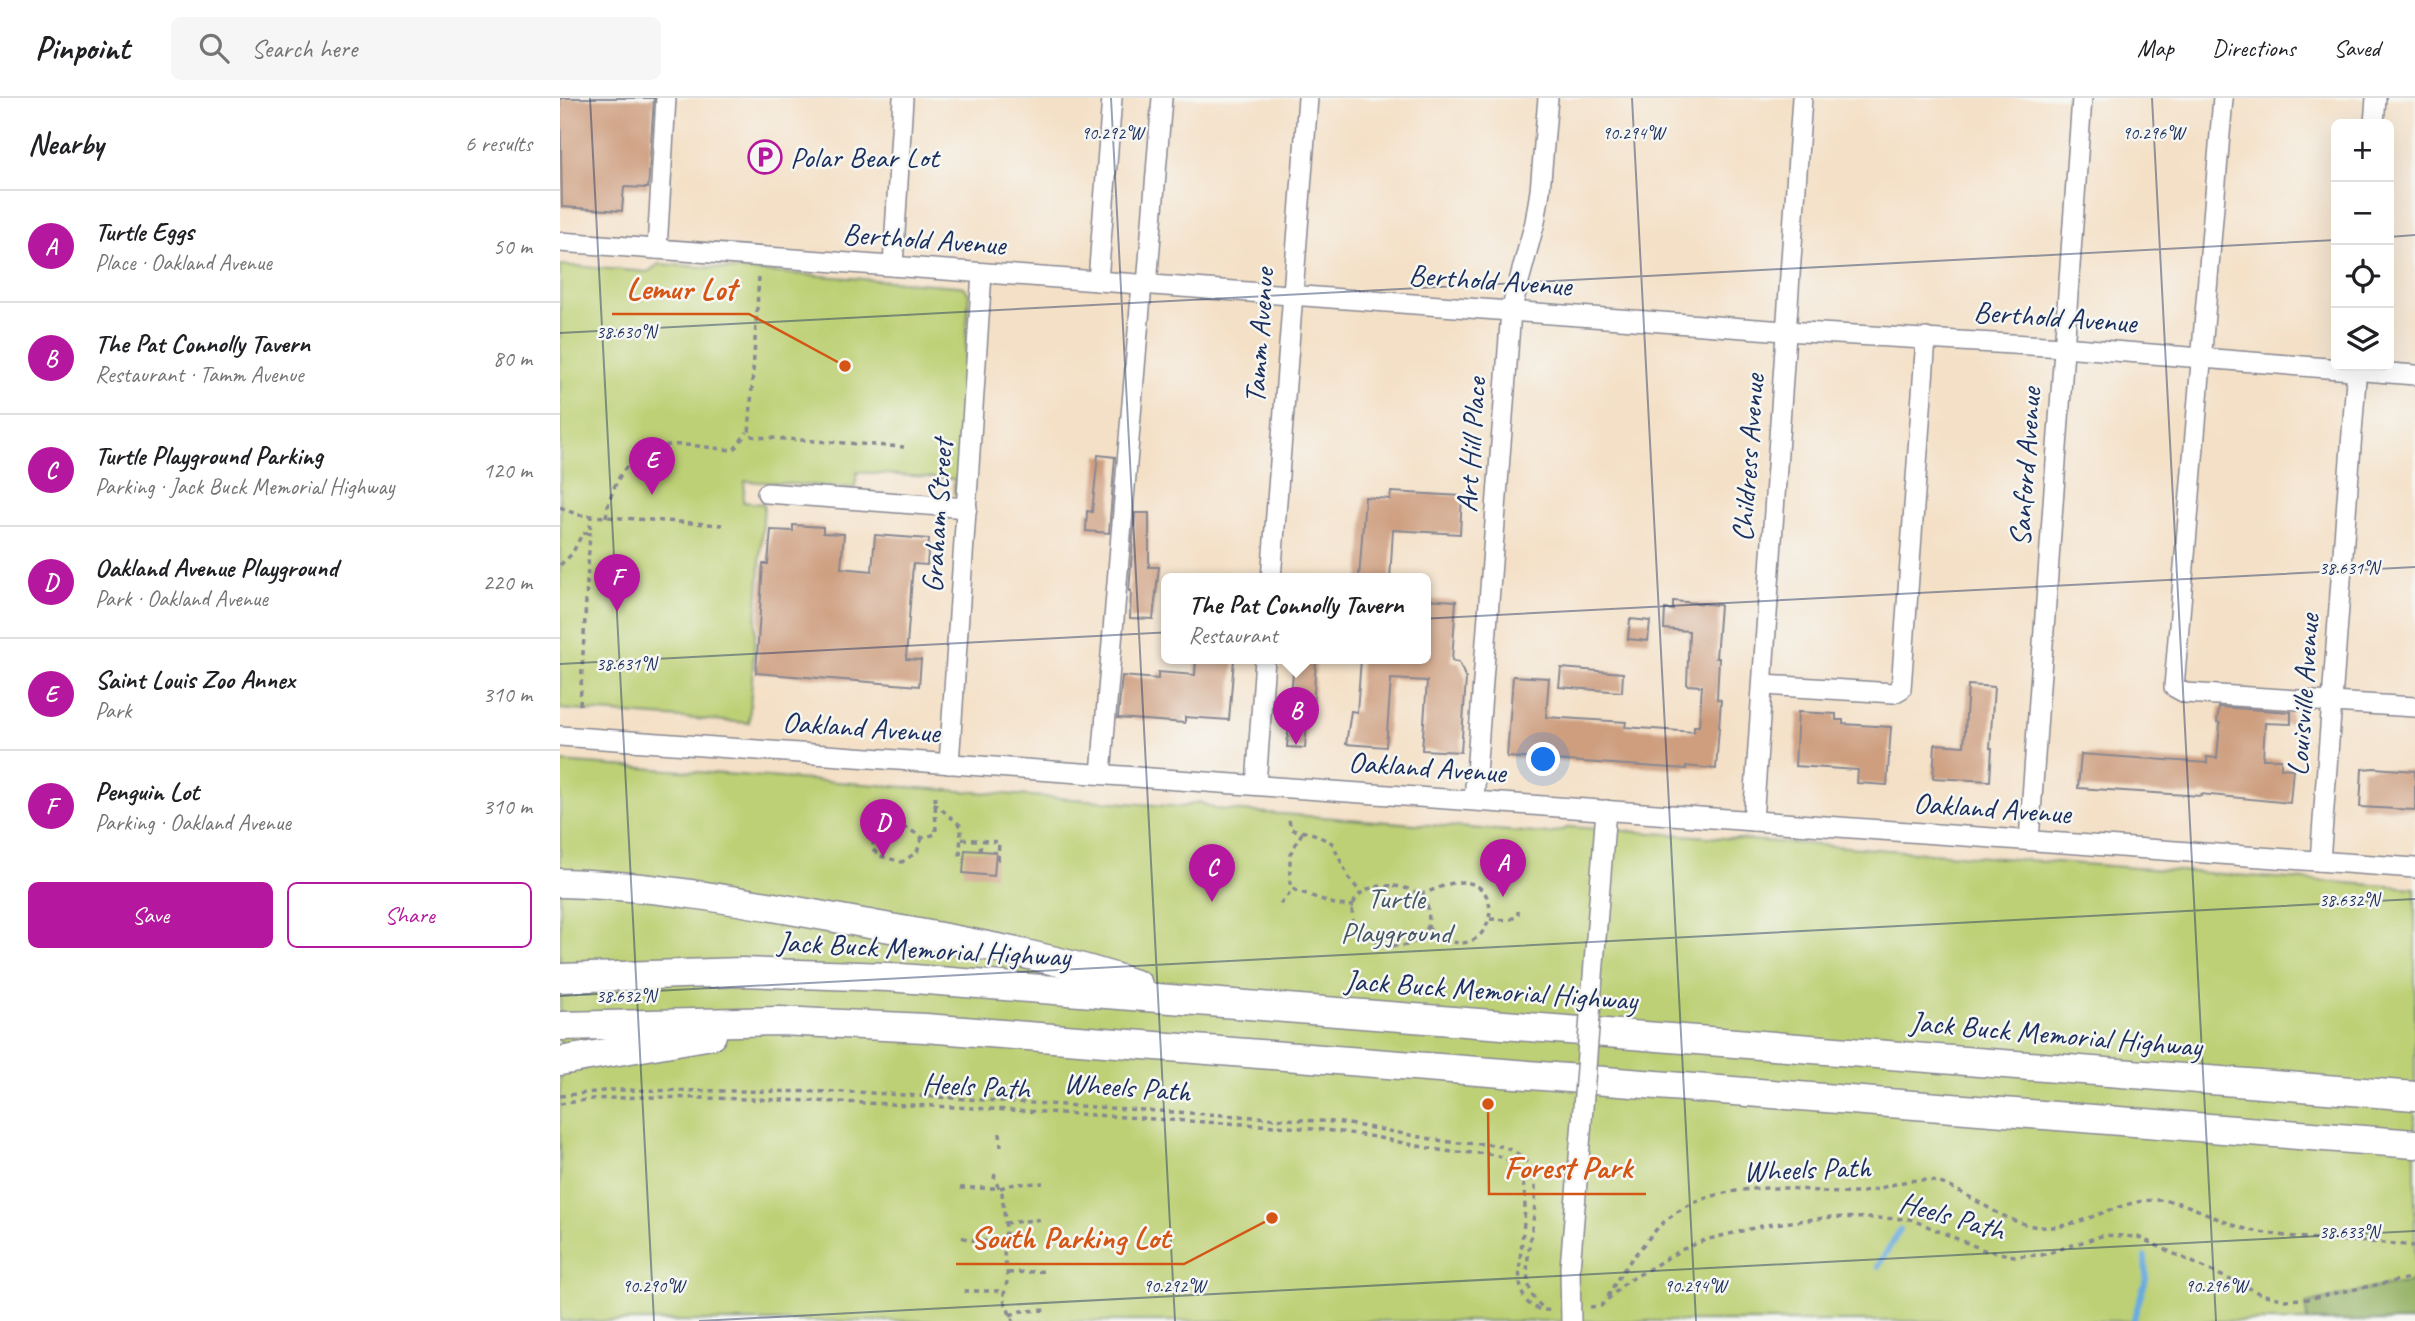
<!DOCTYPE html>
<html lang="en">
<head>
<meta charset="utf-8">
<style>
	:root { --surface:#fff; --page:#f6f6f6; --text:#202124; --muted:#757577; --line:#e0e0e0; --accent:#b5179e }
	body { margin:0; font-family:Caveat,sans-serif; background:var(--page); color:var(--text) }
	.controls { position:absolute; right:21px; top:21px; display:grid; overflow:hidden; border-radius:10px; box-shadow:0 7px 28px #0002 }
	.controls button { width:63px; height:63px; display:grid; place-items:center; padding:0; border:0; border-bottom:2px solid var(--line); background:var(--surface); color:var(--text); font:35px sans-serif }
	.you { position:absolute; left:984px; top:662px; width:24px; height:24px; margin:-18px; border:5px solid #fff; border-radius:50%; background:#1a73e8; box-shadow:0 0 0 10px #1a73e833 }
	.badge { display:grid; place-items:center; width:46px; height:46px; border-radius:50%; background:var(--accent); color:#fff; font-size:23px; font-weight:700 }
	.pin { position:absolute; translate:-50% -58px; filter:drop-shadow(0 2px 4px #0008) }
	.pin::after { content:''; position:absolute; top:37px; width:24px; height:21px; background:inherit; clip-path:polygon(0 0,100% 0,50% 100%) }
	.popup { position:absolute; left:601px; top:475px; width:270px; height:91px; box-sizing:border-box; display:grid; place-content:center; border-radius:10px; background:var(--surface); filter:drop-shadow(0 2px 5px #0005); font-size:23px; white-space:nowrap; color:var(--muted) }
	.popup b { font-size:26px; color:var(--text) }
	.popup::after { content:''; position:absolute; left:50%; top:100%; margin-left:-14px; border:14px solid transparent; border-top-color:var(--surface) }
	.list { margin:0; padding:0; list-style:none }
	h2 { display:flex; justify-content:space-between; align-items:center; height:91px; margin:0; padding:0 28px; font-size:30px }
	h2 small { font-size:23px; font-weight:400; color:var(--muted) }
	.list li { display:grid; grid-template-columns:46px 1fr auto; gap:21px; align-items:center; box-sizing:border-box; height:112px; padding:0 28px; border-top:2px solid var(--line) }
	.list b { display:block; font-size:26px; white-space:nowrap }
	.list p { margin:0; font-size:23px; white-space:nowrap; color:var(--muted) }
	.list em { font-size:23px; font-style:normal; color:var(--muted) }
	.actions { display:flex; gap:14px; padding:21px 28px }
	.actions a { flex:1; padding:16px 0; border:2px solid var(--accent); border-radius:10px; text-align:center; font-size:24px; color:var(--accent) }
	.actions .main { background:var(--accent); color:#fff }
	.icon { flex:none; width:38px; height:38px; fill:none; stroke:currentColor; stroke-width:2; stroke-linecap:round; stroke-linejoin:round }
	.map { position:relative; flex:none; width:1855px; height:1223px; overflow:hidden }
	header { display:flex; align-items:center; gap:42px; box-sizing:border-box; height:98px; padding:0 35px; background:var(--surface); border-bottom:2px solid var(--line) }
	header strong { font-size:33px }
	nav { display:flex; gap:38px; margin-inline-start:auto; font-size:24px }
	.search { width:490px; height:63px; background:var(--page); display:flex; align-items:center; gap:18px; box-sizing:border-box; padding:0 24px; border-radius:10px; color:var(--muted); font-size:26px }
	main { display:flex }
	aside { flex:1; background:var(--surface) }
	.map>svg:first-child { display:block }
	.green { fill:#bdd074; stroke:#6c8069; stroke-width:2 }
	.forest { fill:#96b266; stroke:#587062; stroke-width:2 }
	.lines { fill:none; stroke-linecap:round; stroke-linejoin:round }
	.stream { stroke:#68abdd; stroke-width:6 }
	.building { fill:#ce9e7f }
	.minor-casing { stroke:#888892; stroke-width:22 }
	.highway-casing { stroke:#888892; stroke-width:31 }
	.path { stroke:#888892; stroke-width:3.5; stroke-dasharray:5 5; stroke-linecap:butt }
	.minor { stroke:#fff; stroke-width:19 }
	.highway { stroke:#fff; stroke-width:28 }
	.minor-bridge-casing { stroke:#888892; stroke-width:22; stroke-linecap:butt }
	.minor-bridge { stroke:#fff; stroke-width:19 }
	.ticks { fill:none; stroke:#1b2f5e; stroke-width:2; stroke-opacity:0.45 }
	.labels { text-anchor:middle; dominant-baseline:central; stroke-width:5; stroke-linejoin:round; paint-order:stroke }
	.poi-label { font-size:30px; fill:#1b2f5e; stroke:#f6f6f2; text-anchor:start }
	.street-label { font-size:30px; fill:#1b2f5e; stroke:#f6f6f2 }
	.park-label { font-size:30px; fill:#445764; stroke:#f6f6f2 }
	.ticks-label { font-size:18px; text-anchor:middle; fill:#1b2f5e; stroke:#f6f6f2; stroke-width:5; stroke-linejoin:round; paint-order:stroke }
	.leader { fill:none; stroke:#d45514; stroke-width:2.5 }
	.callout-dot { fill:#d45514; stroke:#f6f6f2; stroke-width:2.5 }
	.callout-label { font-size:32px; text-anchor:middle; font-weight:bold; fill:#d45514; stroke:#f6f6f2; stroke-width:5; stroke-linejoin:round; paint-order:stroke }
</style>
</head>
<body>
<header>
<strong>Pinpoint</strong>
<div class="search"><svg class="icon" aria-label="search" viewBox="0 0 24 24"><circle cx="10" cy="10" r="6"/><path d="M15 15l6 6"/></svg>Search here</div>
<nav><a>Map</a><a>Directions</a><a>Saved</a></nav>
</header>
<main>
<aside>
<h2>Nearby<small>6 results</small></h2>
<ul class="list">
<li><span class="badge">A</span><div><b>Turtle Eggs</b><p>Place · Oakland Avenue</p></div><em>50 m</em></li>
<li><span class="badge">B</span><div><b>The Pat Connolly Tavern</b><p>Restaurant · Tamm Avenue</p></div><em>80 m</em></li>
<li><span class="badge">C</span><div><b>Turtle Playground Parking</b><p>Parking · Jack Buck Memorial Highway</p></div><em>120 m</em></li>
<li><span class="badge">D</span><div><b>Oakland Avenue Playground</b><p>Park · Oakland Avenue</p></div><em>220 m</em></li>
<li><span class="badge">E</span><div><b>Saint Louis Zoo Annex</b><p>Park</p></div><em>310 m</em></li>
<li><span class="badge">F</span><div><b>Penguin Lot</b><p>Parking · Oakland Avenue</p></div><em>310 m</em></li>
</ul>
<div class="actions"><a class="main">Save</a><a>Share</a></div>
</aside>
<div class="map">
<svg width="1855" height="1223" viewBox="0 0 1855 1223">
	<rect width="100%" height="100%" fill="#f6f6f2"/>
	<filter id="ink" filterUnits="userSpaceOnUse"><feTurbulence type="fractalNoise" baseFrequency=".0143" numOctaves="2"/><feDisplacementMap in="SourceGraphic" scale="14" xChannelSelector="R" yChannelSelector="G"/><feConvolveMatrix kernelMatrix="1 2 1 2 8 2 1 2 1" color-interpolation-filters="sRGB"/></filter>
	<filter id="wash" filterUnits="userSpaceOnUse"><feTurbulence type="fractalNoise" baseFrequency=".00686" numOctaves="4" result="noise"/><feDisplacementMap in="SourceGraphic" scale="28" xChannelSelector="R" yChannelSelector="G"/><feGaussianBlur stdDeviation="1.57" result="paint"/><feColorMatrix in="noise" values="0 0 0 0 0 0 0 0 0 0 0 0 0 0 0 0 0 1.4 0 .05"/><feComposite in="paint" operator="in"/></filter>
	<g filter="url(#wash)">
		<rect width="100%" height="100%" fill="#f4e0c6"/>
		<g class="green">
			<polygon points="99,166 398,188 404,189 409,196 397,396 394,396 394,381 297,374 295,390 185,383 183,404 204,406 189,625 0,611 0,167 88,174"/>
			<polygon points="0,664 622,709 639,704 655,711 990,736 1010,729 1855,790 1855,1223 0,1223"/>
		</g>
		<polygon class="forest" points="1855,1184 1855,1223 1747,1223 1746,1206 1819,1189"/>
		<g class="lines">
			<g class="stream">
				<polyline points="1318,1168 1340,1132"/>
				<polyline points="1573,1223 1586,1181 1585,1159"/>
			</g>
		</g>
		<g id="blocks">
			<g class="building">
				<polygon points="0,0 94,0 88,90 64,89 62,113 2,109"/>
				<polygon points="538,357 555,359 549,435 526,433 527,413 532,414"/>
				<polygon points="831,394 902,398 900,436 833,432 830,481 799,481 805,399 830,401"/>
				<polygon points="575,415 589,415 589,469 599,469 593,521 570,520 571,493 569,493"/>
				<polygon points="233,427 263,429 263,435 284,436 281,470 312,473 315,437 369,441 367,467 353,466 346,561 361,562 359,588 196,575 203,466 208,466 211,432 233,433"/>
				<polygon points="865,501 896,503 892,563 899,564 906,581 901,654 862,652 867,583 831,581 826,649 786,646 791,613 797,614 801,561 865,561"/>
				<polygon points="1113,503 1160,507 1156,560 1159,560 1157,601 1161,602 1156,671 1126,668 1126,671 947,659 953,578 989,580 986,619 1066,624 1065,629 1134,634 1134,628 1139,628 1142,588 1127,587 1129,533 1104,531 1105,511 1113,512"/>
				<polygon points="1070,521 1090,523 1088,543 1068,541"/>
				<polygon points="636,561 674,561 669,622 625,619 625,625 558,620 562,578 598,581 598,574 635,577"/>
				<polygon points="734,561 756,561 753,610 748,610 745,650 727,649"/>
				<polygon points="1001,570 1063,575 1062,594 999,589"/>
				<polygon points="1408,587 1434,589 1430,650 1432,650 1430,683 1373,680 1375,646 1404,648"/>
				<polygon points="1659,609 1731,614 1731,626 1705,625 1703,661 1721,661 1721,670 1733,671 1730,705 1641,696 1641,698 1518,690 1521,656 1647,665 1647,659 1657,660 1660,625 1657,624"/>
				<polygon points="1238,614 1276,616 1276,622 1283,622 1283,626 1331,629 1327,687 1297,685 1298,672 1235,668"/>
				<polygon points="1814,670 1855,673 1855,712 1800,709 1802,671"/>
				<polygon points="405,752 436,754 434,778 403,775"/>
			</g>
		</g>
	</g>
	<g filter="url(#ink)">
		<use href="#blocks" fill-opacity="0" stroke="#888892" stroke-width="2"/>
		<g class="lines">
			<defs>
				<g id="minor">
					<polyline points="1663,0 1614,589 1625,595 1855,609"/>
					<polyline points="1814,26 1816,0"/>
					<polyline points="0,144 1225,233 1503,249 1855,277"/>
					<polyline points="97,151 106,0"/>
					<polyline points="333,168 343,0"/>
					<polyline points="538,183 552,0"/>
					<polyline points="587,187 602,0"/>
					<polyline points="207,395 407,410"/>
					<polyline points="711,481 748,0"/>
					<polyline points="1204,587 1334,595 1341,591 1366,240"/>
					<polyline points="0,638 1855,770"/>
					<polyline points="389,666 422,175"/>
					<polyline points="541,676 582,186"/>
					<polyline points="696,687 705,561"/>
					<polyline points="914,702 951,213 975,124 980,93 988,0"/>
					<polyline points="1193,723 1242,0"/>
					<polyline points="1469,742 1522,0"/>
					<polyline points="1760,763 1797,268"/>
					<polyline points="1032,891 1046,712"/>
					<polyline points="1011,1223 1010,1170 1022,1023"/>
				</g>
				<g id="highway">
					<path d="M0,785C105,787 207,808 309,826C400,843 491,857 578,887"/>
					<polyline points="0,880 182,874 328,879 1855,998"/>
					<polyline points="0,928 220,923 365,930 1855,1046"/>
					<polyline points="0,963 152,937"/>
				</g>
			</defs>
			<use href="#minor" class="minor-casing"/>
			<use href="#highway" class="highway-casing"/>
			<g class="path">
				<polyline points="199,179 189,337 196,339 344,349"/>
				<polyline points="0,409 18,417 162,427"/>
				<path d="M46,419C48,404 53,390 60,378C88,333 130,349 174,352L187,334"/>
				<polyline points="0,467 12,456 22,436 30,434 31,418"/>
				<polyline points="20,607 30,434"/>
				<polyline points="374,705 401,728 400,759 404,759"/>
				<polyline points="729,722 731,731 754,736 772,745 789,780 801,795"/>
				<polyline points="742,735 730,756 730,788 735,792 777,807 794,808"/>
				<path d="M362,740L357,754L342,764L320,758L312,751L315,738C330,723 346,727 362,740L376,736L375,694"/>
				<polyline points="402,741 439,744 438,761 435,761"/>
				<polyline points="420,753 421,743"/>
				<path d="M834,788C860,791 872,802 868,829C863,835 859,842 852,845C836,854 802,841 794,824C791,820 792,813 793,808C798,789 818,787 834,788Z"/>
				<path d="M860,796C874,793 887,784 902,784C955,786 926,882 868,829"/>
				<polyline points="720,806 734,791"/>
				<polyline points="930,821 948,822 958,818 958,813"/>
				<path d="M0,998L52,992L296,994L774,1024C813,1029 851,1038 890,1044C910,1047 935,1043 953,1053C1008,1082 938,1180 984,1210"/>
				<path d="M0,1006L32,1001L82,999C249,1001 414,1009 580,1020C647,1025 714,1026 781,1034C816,1038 850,1047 885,1053C899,1055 913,1054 927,1056C1014,1064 912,1218 994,1212"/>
				<polyline points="440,1035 441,1049"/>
				<polyline points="435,1076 434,1081 442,1095 446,1132 444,1155 448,1180 443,1200 453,1223"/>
				<polyline points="400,1090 440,1090 455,1086 483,1085"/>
				<polyline points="445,1125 485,1121"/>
				<path d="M402,1139C416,1146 430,1140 444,1147"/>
				<polyline points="448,1175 487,1173"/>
				<polyline points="404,1193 444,1193"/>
				<path d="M1048,1199C1057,1179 1069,1164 1083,1147C1091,1138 1099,1127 1109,1120C1140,1095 1185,1089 1225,1090C1248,1091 1270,1096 1293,1095C1321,1094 1348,1076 1377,1084C1409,1094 1439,1122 1473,1128C1515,1136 1554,1102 1596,1102C1629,1102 1655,1123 1686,1131C1741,1144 1799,1141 1855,1148"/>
				<polyline points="1030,1209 1041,1208 1065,1185 1121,1152 1145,1142 1206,1127 1272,1119 1350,1121 1424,1152 1454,1158 1482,1157 1544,1137 1578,1139 1701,1196 1725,1202 1747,1201 1855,1179"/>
				<polyline points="450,1217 461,1213 489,1212"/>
			</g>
			<use href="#minor" class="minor"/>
			<use href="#highway" class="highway"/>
			<defs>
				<polyline id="minor-bridge" points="1022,1023 1032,891"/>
			</defs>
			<use href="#minor-bridge" class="minor-bridge-casing"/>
			<use href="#minor-bridge" class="minor-bridge"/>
		</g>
	</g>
	<path class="ticks" d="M30,0L94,1223M551,0L615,1223M1072,0L1136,1223M1592,0L1656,1223M1829,139L1855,137M0,235L1776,142M0,566L1855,469M0,898L1855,801M139,1223L1855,1133"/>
	<defs>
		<symbol id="parking-ring" viewBox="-11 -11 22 22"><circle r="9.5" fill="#f6f6f2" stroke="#b5179e" stroke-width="1.5"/><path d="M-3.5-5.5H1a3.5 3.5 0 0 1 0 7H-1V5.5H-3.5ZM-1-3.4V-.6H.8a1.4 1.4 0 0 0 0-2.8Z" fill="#b5179e"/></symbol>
	</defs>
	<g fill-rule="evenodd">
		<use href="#parking-ring" x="186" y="40" width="38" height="38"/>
	</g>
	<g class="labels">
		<g class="poi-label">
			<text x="230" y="59">Polar Bear Lot</text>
		</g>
		<g class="street-label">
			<text transform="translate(364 141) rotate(4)">Berthold Avenue</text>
			<text transform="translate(930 182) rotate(4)">Berthold Avenue</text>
			<text transform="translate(1495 219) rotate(4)">Berthold Avenue</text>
			<text transform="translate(699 238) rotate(-86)">Tamm Avenue</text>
			<text transform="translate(911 347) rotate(-86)">Art Hill Place</text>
			<text transform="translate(1188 360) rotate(-86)">Childress Avenue</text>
			<text transform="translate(1465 369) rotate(-86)">Sanford Avenue</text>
			<text transform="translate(377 418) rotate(-86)">Graham Street</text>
			<text transform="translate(1743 597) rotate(-86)">Louisville Avenue</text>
			<text transform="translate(301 629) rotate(4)">Oakland Avenue</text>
			<text transform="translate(867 669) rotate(4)">Oakland Avenue</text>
			<text transform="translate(1432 710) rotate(4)">Oakland Avenue</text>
			<text transform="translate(364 851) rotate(3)">Jack Buck Memorial Highway</text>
			<text transform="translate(931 892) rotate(4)">Jack Buck Memorial Highway</text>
			<text transform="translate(1496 936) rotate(5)">Jack Buck Memorial Highway</text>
			<text transform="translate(416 988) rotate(3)">Heels Path</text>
			<text transform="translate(567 989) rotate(4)">Wheels Path</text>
			<text transform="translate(1247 1071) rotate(-2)">Wheels Path</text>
			<text transform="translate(1392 1118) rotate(16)">Heels Path</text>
		</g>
		<g class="park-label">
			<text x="836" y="800">Turtle<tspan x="836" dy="34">Playground</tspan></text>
		</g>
	</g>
	<g class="ticks-label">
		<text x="552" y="41">90.292°W</text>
		<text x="1073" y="41">90.294°W</text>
		<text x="1593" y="41">90.296°W</text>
		<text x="66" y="240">38.630°N</text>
		<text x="1789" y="476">38.631°N</text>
		<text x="66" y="572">38.631°N</text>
		<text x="1789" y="808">38.632°N</text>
		<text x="66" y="904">38.632°N</text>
		<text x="1789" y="1140">38.633°N</text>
		<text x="93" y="1194">90.290°W</text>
		<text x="614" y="1194">90.292°W</text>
		<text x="1135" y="1194">90.294°W</text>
		<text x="1656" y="1194">90.296°W</text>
	</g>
	<path class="leader" d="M285 268L189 216H52M928 1006L929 1096H1086M712 1120L624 1166H396"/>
	<g class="callout-dot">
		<circle cx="285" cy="268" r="7"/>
		<circle cx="928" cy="1006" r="7"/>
		<circle cx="712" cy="1120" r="7"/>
	</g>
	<g class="callout-label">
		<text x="121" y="201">Lemur Lot</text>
		<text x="1008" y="1080">Forest Park</text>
		<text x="510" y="1150">South Parking Lot</text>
	</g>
</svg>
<div class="controls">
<button>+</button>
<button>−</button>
<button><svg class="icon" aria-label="locate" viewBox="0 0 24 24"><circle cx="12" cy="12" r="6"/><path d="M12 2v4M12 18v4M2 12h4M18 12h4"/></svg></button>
<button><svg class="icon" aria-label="layers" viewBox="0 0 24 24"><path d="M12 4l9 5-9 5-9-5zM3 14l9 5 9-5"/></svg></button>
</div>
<div class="you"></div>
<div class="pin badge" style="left:943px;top:799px">A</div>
<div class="pin badge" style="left:736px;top:647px">B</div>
<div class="popup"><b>The Pat Connolly Tavern</b>Restaurant</div>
<div class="pin badge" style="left:652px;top:804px">C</div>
<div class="pin badge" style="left:323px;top:759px">D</div>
<div class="pin badge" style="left:92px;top:397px">E</div>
<div class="pin badge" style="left:57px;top:514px">F</div>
</div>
</main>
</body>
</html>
